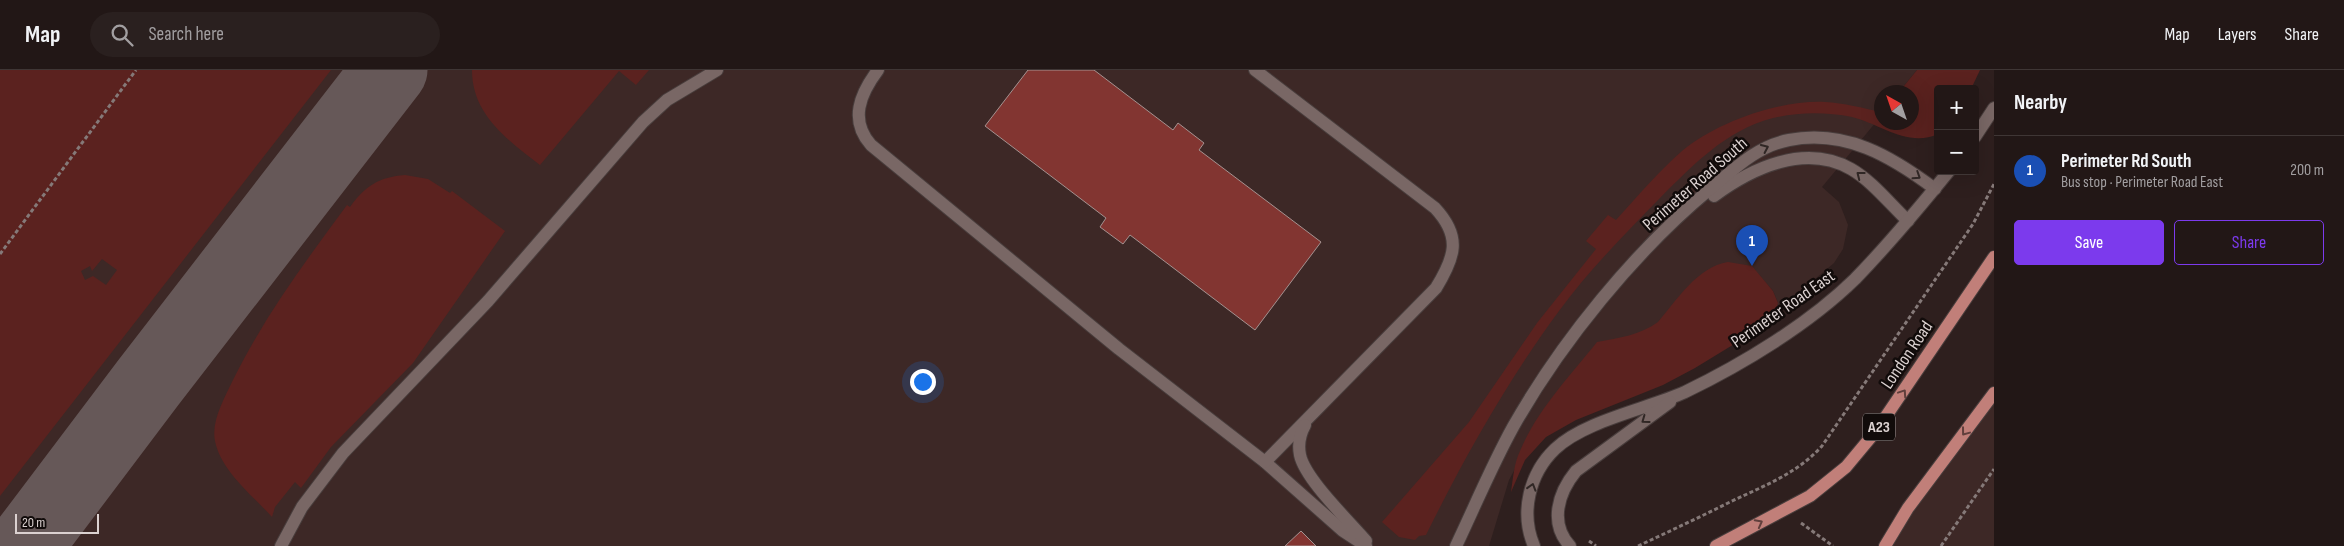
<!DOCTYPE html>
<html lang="en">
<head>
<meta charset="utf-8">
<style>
	:root { --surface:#221716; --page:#2a201f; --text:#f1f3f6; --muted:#a29fa1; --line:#3f3635; --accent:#7c3aed }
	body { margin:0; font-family:"Sofia Sans Condensed",sans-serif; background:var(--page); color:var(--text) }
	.controls { position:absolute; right:15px; top:15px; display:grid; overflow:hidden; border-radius:5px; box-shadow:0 5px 20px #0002 }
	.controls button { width:45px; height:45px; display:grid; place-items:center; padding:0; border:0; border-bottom:1px solid var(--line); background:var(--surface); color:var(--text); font:25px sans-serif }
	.compass { position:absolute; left:1874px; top:15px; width:45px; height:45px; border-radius:50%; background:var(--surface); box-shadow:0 5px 20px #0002; rotate:320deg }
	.scale { position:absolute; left:15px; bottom:12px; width:84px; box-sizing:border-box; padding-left:5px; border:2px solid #dbd1d0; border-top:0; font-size:14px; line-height:18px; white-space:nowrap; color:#dbd1d0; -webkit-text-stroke:4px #110b0a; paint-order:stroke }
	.you { position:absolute; left:922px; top:311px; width:18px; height:18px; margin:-12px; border:4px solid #fff; border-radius:50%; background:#1a73e8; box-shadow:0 0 0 8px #1a73e833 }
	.badge { display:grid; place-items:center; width:32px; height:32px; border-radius:50%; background:var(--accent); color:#fff; font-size:16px; font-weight:700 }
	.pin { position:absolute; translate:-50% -41px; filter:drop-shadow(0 1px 2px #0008) }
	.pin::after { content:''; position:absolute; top:26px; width:18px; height:15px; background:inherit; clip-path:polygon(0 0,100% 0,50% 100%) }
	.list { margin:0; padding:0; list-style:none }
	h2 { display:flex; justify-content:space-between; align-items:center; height:65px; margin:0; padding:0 20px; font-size:21px }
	h2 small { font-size:16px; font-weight:400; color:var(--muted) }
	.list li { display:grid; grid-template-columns:32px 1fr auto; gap:15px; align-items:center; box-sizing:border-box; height:70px; padding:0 20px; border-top:1px solid var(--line) }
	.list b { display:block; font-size:19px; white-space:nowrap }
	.list p { margin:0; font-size:16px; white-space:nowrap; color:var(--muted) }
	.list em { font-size:16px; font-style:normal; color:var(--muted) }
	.actions { display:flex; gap:10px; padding:15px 20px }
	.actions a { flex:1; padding:11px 0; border:1px solid var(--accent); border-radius:5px; text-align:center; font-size:18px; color:var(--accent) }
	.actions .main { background:var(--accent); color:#fff }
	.icon { flex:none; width:28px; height:28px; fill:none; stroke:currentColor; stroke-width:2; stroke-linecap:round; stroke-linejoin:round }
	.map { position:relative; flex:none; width:1994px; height:476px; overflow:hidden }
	header { display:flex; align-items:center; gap:30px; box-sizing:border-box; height:70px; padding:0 25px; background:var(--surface); border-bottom:1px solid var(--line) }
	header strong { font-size:24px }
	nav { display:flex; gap:28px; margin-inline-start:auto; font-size:18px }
	.search { width:350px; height:45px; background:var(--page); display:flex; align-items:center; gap:12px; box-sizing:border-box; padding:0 18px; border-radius:28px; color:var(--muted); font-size:19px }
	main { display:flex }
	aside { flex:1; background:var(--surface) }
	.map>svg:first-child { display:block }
	.built { fill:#3d2826 }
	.green { fill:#5b221f; fill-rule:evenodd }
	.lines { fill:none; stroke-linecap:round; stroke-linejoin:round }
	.taxiway { stroke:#665858; stroke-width:75 }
	.building { fill:#823531; stroke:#a59290 }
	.minor-casing { stroke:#483d3c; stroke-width:14 }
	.major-casing { stroke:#483d3c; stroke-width:14 }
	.path { stroke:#857978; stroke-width:3; stroke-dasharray:4 2.5; stroke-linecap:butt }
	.minor { stroke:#796765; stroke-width:12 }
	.major { stroke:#c17f79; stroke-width:12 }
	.oneway { stroke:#302725 }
	.oneway2 { stroke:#603f3c }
	.labels { text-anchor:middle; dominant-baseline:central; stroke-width:5; stroke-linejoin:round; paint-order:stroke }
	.shield { fill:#110b0a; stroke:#9e9695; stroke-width:1 }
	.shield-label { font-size:16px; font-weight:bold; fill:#dbd1d0 }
	.street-label { font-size:18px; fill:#dbd1d0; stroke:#110b0a }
</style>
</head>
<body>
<header>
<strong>Map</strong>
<div class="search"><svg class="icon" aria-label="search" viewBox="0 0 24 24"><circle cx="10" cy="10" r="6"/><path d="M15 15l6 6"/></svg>Search here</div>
<nav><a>Map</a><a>Layers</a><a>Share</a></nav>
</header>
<main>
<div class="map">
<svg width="1994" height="476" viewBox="0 0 1994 476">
	<rect width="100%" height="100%" fill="#2e1f1e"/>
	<g class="built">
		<polygon points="0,0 1917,0 1899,22 1882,22 1881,46 1822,117 1839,132 1848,155 1843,179 1834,193 1776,242 1778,233 1773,221 1751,196 1534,364 1509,410 1489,476 0,476"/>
		<polygon points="1994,323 1994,476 1885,476"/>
	</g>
	<g class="green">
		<path d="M0,0H331L0,426ZM102,189L117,200L106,215L93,206L85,210L81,201L90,196L92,201Z"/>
		<path d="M472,0H649L636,15L619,1L540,95C508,70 472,45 472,0Z"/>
		<path d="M1917,0H1980L1971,19H1938V64C1908,78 1881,54 1852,47C1826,42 1799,42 1773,48C1726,60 1693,95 1660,128C1625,164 1589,200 1559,241C1508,310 1464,388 1426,465L1419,466L1415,470L1399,467L1382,452L1469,352L1537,253L1596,179L1586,171L1608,145L1616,150C1637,127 1658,102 1682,81C1717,52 1779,30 1825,32C1844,33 1863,38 1881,42L1882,52H1912V22H1899Z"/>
		<path d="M405,105L428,109L450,123L452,121L505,161L413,293L331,377L301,418L295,412L275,437L272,447C253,426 221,401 215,371C211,351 224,329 233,310C264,247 305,192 347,135L350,137C365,116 379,107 405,105Z"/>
		<path d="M1728,192L1752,196L1773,221L1778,233L1772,251L1695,298L1663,315L1576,350L1546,367L1525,390L1511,422C1513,409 1514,393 1520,381C1537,340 1570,306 1597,272C1619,268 1640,265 1658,252C1677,230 1697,197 1728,192Z"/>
	</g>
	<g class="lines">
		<polyline class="taxiway" points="25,476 148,313 390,0"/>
	</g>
	<g class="building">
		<polygon points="1028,0 1094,0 1173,60 1178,53 1204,73 1199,80 1321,172 1255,260 1130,165 1123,174 1100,157 1106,148 985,56"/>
		<polygon points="1301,461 1316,476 1285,476"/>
	</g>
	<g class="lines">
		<defs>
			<g id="minor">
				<path d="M878,0C860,24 849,50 871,75L1119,279L1265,392L1343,461L1366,476"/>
				<path d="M1255,0L1435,138C1462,167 1455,187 1436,218L1265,392"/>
				<polyline points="1975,67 1994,38"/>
				<path d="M1714,126C1752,98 1805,73 1851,99C1872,111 1890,134 1908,151"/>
				<path d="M1305,355C1300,364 1298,375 1300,385C1305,409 1349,451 1366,471"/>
				<polyline points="281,476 302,437 343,383 488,231 643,52 667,30 717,0"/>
				<path d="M1456,476C1475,436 1492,395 1513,357C1561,272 1635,181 1710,119C1734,99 1757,76 1789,70C1845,59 1891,86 1935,119"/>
				<path d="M1534,476C1520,443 1529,404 1555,379C1584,351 1647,339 1685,322C1743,294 1809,254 1855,209C1888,175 1919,138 1949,101"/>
				<path d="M1570,476C1549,453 1558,423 1576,401L1670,332"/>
			</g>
			<g id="major">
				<polyline points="1716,476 1810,426 1846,397 1876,361 1994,187"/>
				<polyline points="1885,476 1908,438 1994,323"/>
			</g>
		</defs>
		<use href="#minor" class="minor-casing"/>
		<use href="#major" class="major-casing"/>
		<g class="path">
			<polyline points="0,184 136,0"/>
			<polyline points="1801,453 1833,476"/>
			<polyline points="1589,471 1596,476"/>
			<path d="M1638,476C1668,462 1698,448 1728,433C1761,417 1797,404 1822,376L1973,154L1994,114"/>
			<polyline points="1941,476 1994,399"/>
		</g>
		<use href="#minor" class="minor"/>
		<use href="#major" class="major"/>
	</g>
	<defs><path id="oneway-chevron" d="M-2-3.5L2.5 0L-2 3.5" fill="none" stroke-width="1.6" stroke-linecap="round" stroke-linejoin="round" transform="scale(1.25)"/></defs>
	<g class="oneway">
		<use href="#oneway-chevron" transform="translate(1765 78) rotate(-25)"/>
		<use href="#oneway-chevron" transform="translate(1860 105) rotate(-142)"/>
		<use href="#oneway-chevron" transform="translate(1917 106) rotate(33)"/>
		<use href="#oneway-chevron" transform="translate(1645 350) rotate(144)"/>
		<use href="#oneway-chevron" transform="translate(1532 417) rotate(-73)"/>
	</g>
	<g class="oneway2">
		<use href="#oneway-chevron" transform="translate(1903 323) rotate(-56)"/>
		<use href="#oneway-chevron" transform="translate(1965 362) rotate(127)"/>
		<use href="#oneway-chevron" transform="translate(1759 453) rotate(-28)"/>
	</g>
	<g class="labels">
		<rect class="shield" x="1863" y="343.5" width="32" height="27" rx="4"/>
		<g class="shield-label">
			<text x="1879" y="357">A23</text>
		</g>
		<g class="street-label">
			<text transform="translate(1695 114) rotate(-41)">Perimeter Road South</text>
			<text transform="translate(1783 239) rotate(-35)">Perimeter Road East</text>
			<text transform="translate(1907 285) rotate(-56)">London Road</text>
		</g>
	</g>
</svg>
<div class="controls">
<button>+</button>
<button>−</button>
</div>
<svg class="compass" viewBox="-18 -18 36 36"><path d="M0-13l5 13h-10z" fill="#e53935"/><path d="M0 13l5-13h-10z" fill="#a29fa1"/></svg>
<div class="scale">20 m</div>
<div class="you"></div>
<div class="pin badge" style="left:1752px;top:196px;background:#1a4fb4">1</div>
</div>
<aside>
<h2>Nearby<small></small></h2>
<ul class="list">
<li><span class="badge" style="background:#1a4fb4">1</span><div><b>Perimeter Rd South</b><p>Bus stop · Perimeter Road East</p></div><em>200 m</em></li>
</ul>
<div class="actions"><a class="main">Save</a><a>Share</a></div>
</aside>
</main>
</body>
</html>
